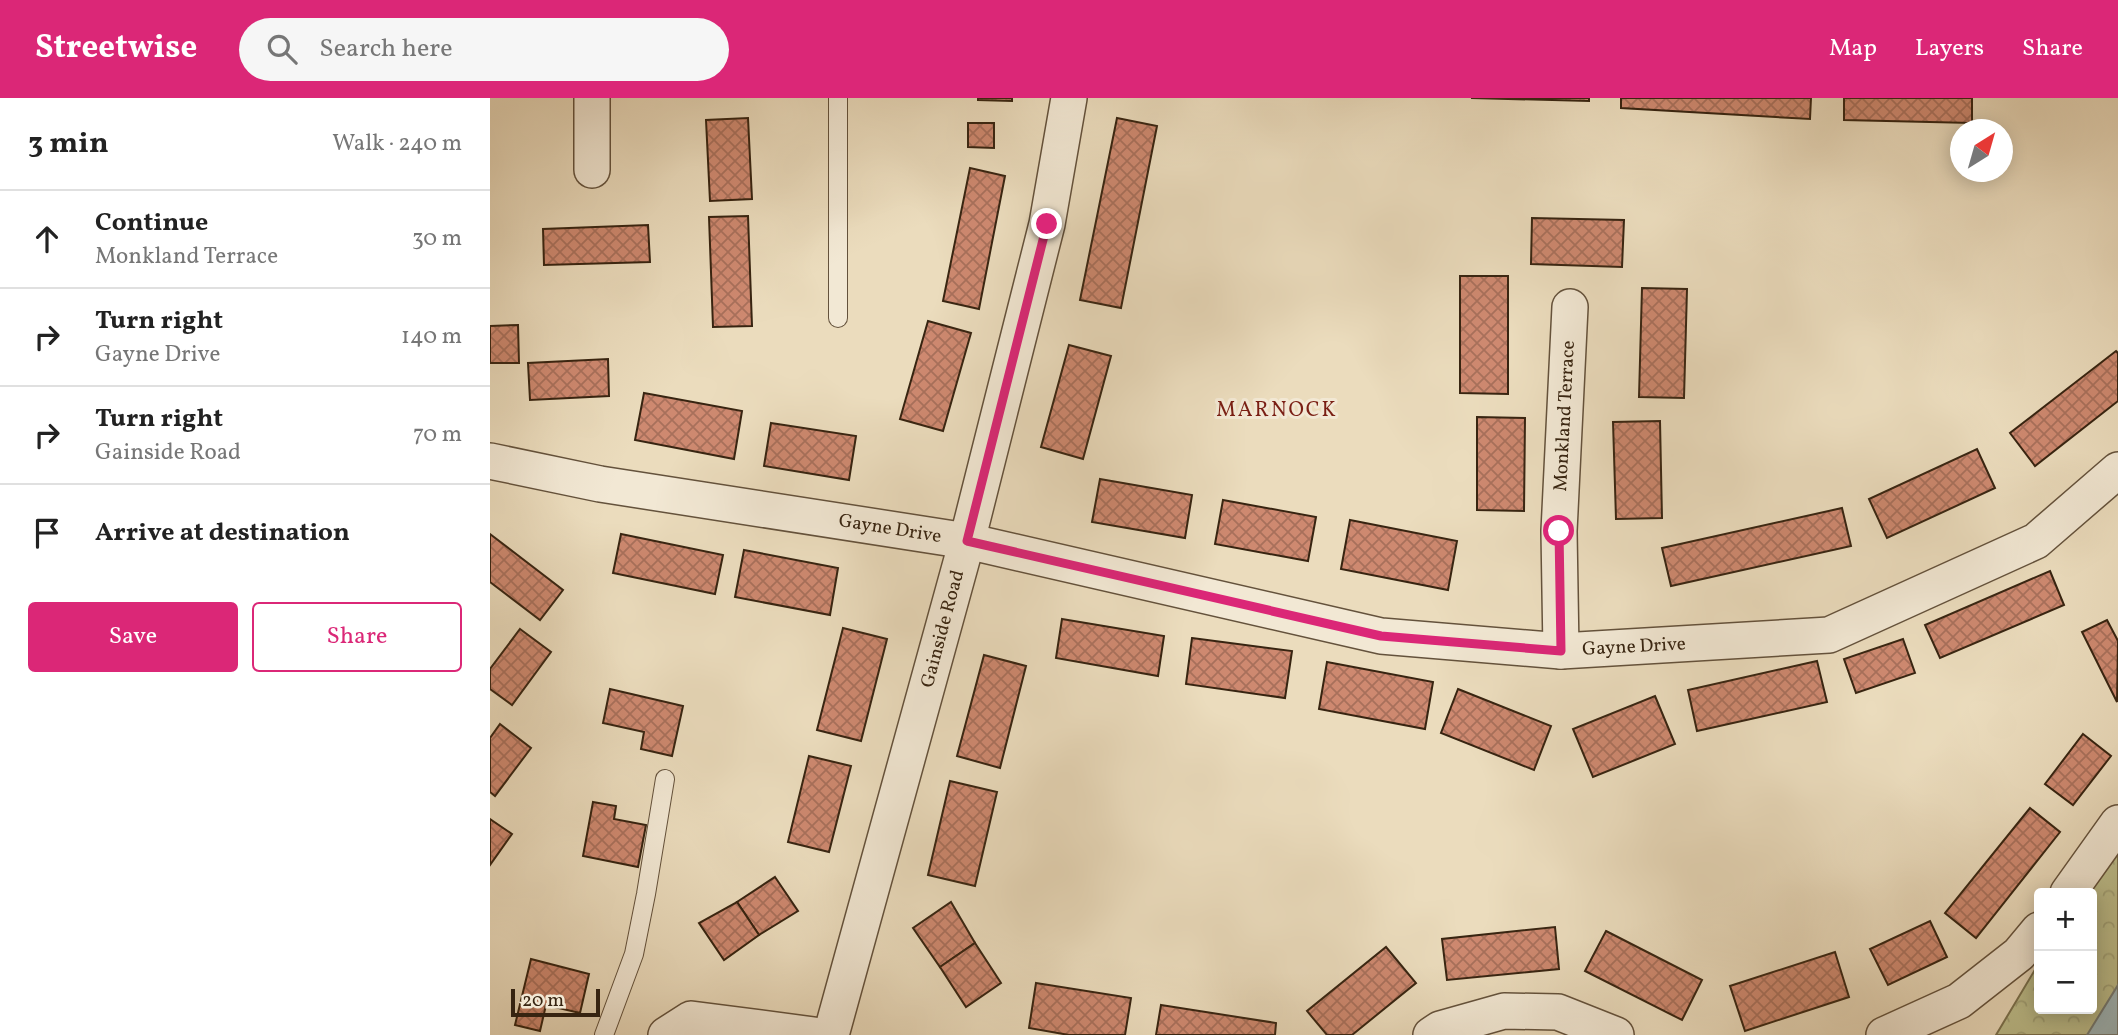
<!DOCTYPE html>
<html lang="en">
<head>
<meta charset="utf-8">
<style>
	:root { --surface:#fff; --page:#f6f6f6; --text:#222; --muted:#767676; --line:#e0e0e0; --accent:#db2777 }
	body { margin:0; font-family:Vollkorn,serif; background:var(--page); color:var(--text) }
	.controls { position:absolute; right:21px; bottom:21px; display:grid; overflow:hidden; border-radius:7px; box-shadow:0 4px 18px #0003 }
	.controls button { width:63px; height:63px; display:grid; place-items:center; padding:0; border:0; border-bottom:2px solid var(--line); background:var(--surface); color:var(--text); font:35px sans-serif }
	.compass { position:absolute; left:1460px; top:21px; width:63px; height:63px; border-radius:50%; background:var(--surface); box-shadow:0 4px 18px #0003; rotate:37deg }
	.scale { position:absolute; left:21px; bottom:18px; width:89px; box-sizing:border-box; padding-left:7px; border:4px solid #372411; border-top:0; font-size:19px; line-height:24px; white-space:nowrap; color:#372411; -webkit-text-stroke:5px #f2e8d4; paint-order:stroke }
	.stop { position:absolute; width:21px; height:21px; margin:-16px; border:5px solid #db2777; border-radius:50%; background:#fff }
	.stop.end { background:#db2777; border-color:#fff; box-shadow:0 2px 7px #0008 }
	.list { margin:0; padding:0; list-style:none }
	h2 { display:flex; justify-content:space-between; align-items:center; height:91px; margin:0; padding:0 28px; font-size:30px }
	h2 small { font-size:23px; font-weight:400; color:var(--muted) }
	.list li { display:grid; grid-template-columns:46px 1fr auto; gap:21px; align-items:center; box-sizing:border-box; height:98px; padding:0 28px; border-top:2px solid var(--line) }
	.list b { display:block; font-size:26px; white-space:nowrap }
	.list p { margin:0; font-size:23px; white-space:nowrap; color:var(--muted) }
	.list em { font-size:23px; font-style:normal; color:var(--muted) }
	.actions { display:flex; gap:14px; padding:21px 28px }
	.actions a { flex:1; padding:16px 0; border:2px solid var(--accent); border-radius:7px; text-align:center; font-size:24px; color:var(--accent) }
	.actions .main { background:var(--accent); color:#fff }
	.icon { flex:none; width:38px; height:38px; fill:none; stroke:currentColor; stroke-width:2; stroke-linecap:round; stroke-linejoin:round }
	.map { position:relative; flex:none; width:1628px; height:937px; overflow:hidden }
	header { display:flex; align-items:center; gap:42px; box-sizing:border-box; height:98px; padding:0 35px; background:var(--accent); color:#fff }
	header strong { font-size:33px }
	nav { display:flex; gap:38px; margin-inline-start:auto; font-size:24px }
	.search { width:490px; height:63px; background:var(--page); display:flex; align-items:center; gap:18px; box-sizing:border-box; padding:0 24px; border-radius:38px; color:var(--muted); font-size:26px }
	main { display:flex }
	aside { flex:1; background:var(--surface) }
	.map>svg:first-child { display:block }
	.park { fill:url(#park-crowns); stroke:#7a724f; stroke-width:2 }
	.water { fill:#9eb8bc; stroke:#757d78; stroke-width:2 }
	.building { fill:url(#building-cross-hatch); stroke:#372411; stroke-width:2 }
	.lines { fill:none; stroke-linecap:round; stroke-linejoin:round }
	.service-casing { stroke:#64523c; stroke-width:20 }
	.minor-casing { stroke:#64523c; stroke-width:38 }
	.service { stroke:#f2e8d4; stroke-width:18 }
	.minor { stroke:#f2e8d4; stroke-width:35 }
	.route { stroke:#db2777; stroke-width:9 }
	.labels { text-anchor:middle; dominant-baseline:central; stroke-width:6; stroke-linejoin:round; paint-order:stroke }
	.street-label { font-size:19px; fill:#372411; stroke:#f2e8d4 }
	.neighbourhood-label { font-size:21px; letter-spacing:2px; fill:#7a1f14; stroke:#f2e8d4 }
</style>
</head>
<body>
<header>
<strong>Streetwise</strong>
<div class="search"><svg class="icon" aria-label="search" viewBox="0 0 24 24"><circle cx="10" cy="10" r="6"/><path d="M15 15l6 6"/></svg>Search here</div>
<nav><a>Map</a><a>Layers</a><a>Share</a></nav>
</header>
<main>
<aside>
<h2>3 min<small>Walk · 240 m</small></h2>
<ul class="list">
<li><svg class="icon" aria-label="ahead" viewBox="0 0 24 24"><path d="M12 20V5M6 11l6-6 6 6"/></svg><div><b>Continue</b><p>Monkland Terrace</p></div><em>30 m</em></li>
<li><svg class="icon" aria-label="right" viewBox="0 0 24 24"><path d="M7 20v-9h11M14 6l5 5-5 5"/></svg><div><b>Turn right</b><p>Gayne Drive</p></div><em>140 m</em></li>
<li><svg class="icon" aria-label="right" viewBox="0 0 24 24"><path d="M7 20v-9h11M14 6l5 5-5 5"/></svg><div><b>Turn right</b><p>Gainside Road</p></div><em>70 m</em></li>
<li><svg class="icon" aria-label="arrive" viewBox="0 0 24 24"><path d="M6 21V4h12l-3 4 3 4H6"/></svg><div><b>Arrive at destination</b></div></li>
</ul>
<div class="actions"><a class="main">Save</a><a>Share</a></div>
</aside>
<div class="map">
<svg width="1628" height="937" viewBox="0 0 1628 937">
	<defs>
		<pattern id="park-crowns" width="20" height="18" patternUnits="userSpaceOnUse" patternTransform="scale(1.75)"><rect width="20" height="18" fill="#bdbf8d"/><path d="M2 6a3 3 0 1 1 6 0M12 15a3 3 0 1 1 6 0" fill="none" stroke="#a3a479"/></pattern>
		<pattern id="building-cross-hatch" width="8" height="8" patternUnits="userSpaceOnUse" patternTransform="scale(1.75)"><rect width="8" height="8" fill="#ce8970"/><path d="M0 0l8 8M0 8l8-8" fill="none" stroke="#a8705b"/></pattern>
	</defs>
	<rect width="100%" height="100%" fill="#ebdcbd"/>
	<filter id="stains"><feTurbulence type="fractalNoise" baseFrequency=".00286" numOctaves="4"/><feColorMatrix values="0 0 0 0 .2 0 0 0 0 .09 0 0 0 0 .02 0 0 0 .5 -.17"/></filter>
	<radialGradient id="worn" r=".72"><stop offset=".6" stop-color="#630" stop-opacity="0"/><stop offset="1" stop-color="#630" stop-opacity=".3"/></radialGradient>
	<polygon class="park" points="1628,736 1628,937 1506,937 1549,865 1549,911 1602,911 1602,795 1592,795"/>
	<polygon class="water" points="1628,887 1628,937 1597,937"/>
	<g class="building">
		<polygon points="488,0 522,0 522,3 488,2"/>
		<polygon points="981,0 1099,0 1099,3"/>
		<polygon points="1131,0 1321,0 1320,21 1131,10"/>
		<polygon points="1354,0 1482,0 1482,25 1354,22"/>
		<polygon points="258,20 262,101 220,103 216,22"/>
		<polygon points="627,20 667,28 631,210 590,202"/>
		<polygon points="478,25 504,25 504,50 478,49"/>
		<polygon points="480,70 515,78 489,211 453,203"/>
		<polygon points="258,118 262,228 223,229 219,119"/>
		<polygon points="1042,120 1134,122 1132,169 1041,166"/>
		<polygon points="158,127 160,164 54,167 53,131"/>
		<polygon points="970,178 1018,178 1018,296 970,295"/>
		<polygon points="1152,190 1197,191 1194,300 1149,299"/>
		<polygon points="438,223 481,235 453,333 410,321"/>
		<polygon points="28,227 29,265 0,265 0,228"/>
		<polygon points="579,247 621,258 593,361 551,349"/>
		<polygon points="1626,253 1628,255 1628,303 1545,368 1520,335"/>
		<polygon points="118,261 119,298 40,302 38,265"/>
		<polygon points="154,295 252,313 244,361 145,342"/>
		<polygon points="987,319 1035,320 1034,413 987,412"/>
		<polygon points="1170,323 1172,420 1126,421 1123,324"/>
		<polygon points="281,325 366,338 359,382 274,368"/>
		<polygon points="1487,351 1505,390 1397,440 1379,401"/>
		<polygon points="610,381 702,397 695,440 602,424"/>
		<polygon points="733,402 826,419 818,463 725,446"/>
		<polygon points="1352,410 1361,448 1181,488 1172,450"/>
		<polygon points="860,422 967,443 958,492 851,471"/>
		<polygon points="0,436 73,492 50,522 0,484"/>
		<polygon points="131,436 233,457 225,496 123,475"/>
		<polygon points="254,452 348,470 340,517 245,499"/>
		<polygon points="1560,473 1574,507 1450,560 1435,527"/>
		<polygon points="572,521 674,538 668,578 566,560"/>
		<polygon points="1617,522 1628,543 1627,604 1592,534"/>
		<polygon points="353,530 397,541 371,643 327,632"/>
		<polygon points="30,531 61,554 22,607 0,591 0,571"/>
		<polygon points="702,540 802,553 795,600 696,586"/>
		<polygon points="1413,541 1425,575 1366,595 1354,561"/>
		<polygon points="494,557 536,568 510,670 467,658"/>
		<polygon points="1327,563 1337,604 1207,633 1198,592"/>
		<polygon points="837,564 943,584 935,631 829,611"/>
		<polygon points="120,591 193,608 182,658 151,651 154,634 113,625"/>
		<polygon points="968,591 1061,628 1044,672 951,635"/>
		<polygon points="1165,598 1185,646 1103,679 1083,631"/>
		<polygon points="10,626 41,650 5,698 0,694 0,640"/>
		<polygon points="1593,636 1621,658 1583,707 1555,686"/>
		<polygon points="319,658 361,668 339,754 298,744"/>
		<polygon points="460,683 507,694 485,788 438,777"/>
		<polygon points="103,704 126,708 124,721 156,727 148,769 93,758"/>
		<polygon points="1540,710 1570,734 1486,840 1455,815"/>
		<polygon points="0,721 22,736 0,767"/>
		<polygon points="285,779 308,813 269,837 247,804"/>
		<polygon points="247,804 269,837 234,862 209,825"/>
		<polygon points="461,804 485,845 450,869 423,830"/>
		<polygon points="1440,823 1457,859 1398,887 1380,851"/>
		<polygon points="1065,829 1069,871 957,882 952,841"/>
		<polygon points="1116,833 1212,882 1192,922 1095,873"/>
		<polygon points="485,845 511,885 476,909 450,869"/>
		<polygon points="896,849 926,885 862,937 837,937 817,913"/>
		<polygon points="1345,854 1359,899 1255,933 1240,888"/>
		<polygon points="41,861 99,876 90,915 56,907 50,933 25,927"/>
		<polygon points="546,885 641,900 635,937 579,937 539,930"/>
		<polygon points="671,907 786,925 785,937 666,937"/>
	</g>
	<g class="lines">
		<defs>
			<g id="service">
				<polyline points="348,220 348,0"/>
				<polyline points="114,937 144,856 156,796 175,681"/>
			</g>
			<g id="minor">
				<polyline points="102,0 102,72"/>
				<polyline points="0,363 110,386 477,443 891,538 1071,553 1339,537 1546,443 1628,372"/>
				<polyline points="1071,553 1069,433 1080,209"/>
				<polyline points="1578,795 1628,725"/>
				<polyline points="176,937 201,921 324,937"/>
				<polyline points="341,937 477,443 557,126 579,0"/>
				<polyline points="941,937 950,931 1014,913 1068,914 1126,937"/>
				<polyline points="1394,937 1469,903 1529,856 1549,832"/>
			</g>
		</defs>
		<use href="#service" class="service-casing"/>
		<use href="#minor" class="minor-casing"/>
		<use href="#service" class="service"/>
		<use href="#minor" class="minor"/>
	</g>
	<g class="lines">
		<polyline class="route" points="557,126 477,443 891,538 1071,553 1069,433"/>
	</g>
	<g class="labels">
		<g class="street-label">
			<text transform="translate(1075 318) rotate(-87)">Monkland Terrace</text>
			<text transform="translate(400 431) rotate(9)">Gayne Drive</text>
			<text transform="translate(453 531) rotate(-75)">Gainside Road</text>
			<text transform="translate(1144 549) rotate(-3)">Gayne Drive</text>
		</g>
		<g class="neighbourhood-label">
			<text x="787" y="312">MARNOCK</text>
		</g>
	</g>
	<rect width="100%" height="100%" filter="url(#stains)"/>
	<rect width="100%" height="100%" fill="url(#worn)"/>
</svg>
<div class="controls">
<button>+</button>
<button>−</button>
</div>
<svg class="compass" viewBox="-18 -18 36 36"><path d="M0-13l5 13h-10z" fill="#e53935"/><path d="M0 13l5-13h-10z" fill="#767676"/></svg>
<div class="scale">20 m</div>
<div class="stop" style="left:1069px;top:433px"></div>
<div class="stop end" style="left:557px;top:126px"></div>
</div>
</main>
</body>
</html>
